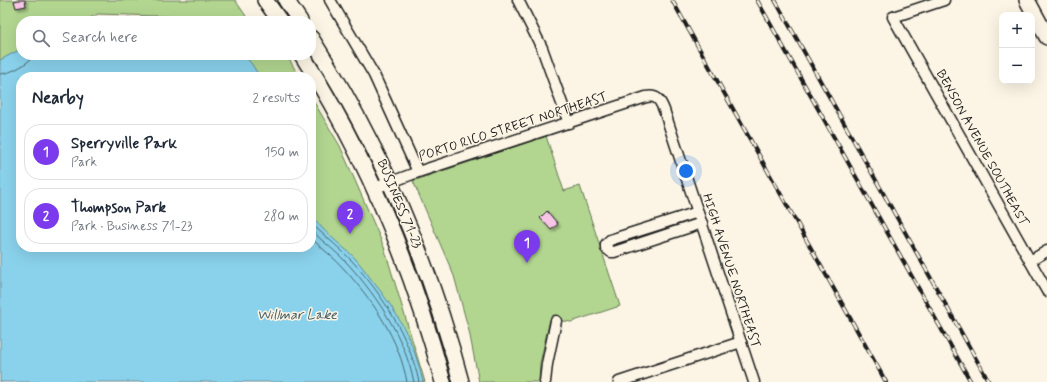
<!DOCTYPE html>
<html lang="en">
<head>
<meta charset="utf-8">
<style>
	:root { --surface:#fff; --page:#f6f6f7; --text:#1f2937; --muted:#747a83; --line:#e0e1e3; --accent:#7c3aed }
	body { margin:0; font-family:Mynerve,sans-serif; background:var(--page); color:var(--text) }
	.controls { position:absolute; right:12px; top:12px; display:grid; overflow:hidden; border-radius:8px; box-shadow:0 4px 16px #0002 }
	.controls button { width:36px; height:36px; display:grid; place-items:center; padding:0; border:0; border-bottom:1px solid var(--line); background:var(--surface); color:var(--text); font:20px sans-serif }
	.you { position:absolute; left:686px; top:171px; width:14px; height:14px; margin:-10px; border:3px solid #fff; border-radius:50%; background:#1a73e8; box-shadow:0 0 0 6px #1a73e833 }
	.badge { display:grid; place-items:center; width:26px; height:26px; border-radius:50%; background:var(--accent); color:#fff; font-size:13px; font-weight:700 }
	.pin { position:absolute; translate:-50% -33px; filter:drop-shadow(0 1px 2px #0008) }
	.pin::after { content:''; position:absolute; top:21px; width:14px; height:12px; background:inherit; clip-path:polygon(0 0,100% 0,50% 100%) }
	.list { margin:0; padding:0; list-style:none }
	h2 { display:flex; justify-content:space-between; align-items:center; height:52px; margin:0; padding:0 16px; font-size:17px }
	h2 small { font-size:13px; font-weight:400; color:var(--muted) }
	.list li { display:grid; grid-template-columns:26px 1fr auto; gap:12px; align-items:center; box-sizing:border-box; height:56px; margin:0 8px 8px; padding:0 8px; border:1px solid var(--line); border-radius:16px }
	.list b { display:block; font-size:15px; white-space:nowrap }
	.list p { margin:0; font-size:13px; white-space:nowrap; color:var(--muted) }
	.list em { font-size:13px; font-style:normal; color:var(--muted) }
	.icon { flex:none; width:22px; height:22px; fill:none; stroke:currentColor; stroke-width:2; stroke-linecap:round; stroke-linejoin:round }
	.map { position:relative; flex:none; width:1047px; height:382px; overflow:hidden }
	.search { position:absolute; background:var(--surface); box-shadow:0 4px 16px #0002; left:16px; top:16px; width:300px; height:44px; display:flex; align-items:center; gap:10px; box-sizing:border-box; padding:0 14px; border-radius:16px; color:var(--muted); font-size:15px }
	.panel { position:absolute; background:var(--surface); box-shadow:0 4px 16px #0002; left:16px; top:72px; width:300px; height:180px; border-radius:16px }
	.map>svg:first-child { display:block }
	.green { fill:#b2d690; stroke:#677956 }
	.water { fill:#8ad2ec; stroke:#5e8999 }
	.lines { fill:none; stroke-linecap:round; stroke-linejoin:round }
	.shore { stroke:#48656f; stroke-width:1 }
	.building { fill:#f7c6e7; stroke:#1c1c1c; filter:url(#shadow) }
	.minor-casing { stroke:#1c1c1c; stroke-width:13 }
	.highway-casing { stroke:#1c1c1c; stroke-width:18 }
	.minor { stroke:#fcf5e5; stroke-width:10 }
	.highway { stroke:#fcf5e5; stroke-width:15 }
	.rail-casing { stroke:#1c1c1c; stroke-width:4 }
	.rail { stroke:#fcf5e5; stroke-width:2.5; stroke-dasharray:8; stroke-linecap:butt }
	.labels { text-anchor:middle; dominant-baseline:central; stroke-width:3; stroke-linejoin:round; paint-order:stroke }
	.street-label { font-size:13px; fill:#1c1c1c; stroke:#fcf5e5 }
	.water-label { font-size:14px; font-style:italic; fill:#425c65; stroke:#fcf5e5 }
</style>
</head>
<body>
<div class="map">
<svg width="1047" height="382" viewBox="0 0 1047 382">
	<defs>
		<filter id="shadow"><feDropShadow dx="2.5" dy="2.5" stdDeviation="1" flood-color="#0004"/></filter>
	</defs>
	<rect width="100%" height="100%" fill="#fcf5e5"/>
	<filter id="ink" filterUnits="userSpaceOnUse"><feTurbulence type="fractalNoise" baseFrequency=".025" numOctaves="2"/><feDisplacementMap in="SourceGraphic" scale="8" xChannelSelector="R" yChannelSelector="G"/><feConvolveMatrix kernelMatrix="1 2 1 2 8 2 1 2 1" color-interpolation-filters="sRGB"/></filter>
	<g filter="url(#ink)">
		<g class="green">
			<polygon points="0,0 235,0 248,19 98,14 84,21 21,21 21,55 0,66"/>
			<polygon points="211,55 287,55 299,77 224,77"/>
			<polygon points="311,97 340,146 384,247 425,382 410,382 311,221"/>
			<polygon points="546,136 564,191 580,186 620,306 571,322 550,319 540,363 539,382 479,382 469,331 454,276 413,181"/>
		</g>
		<g class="water">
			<polygon points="116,18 179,21 92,21"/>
			<path d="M21,49V55H243L251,63L260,77H21V247H311V214C322,231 339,243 354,257C360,264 366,272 371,279C397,311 414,341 423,382H0V60Z"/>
		</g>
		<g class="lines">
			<g class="shore">
				<path d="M0,74C10,74 30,63 34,55"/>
				<path d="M311,221L314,226C327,238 341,249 353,262C384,297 409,336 419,382"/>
				<path d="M311,230C323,242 338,253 349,265C379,299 404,337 414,382"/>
				<path d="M311,238C322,249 335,258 345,270C374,302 399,339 407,382"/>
			</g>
		</g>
		<g class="building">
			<polygon points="19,0 25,0 26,6 16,8 14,1"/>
			<polygon points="547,211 558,224 551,230 540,218"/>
		</g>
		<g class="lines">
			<defs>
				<g id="minor">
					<polyline points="330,0 374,75 418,172"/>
					<polyline points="518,0 542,48 569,123"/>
					<polyline points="944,0 893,17 1047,291"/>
					<path d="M375,188L418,172L646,97C657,95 660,100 664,110L754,382"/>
					<polyline points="698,212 610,240 606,244 606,248 611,252 614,252 702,223"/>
					<polyline points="1030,261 1047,251"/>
					<polyline points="545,382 547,364 556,321"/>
					<polyline points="619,382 741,342"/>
				</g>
				<g id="highway">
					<polyline points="265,0 280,21"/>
					<polyline points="286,0 300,21"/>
					<polyline points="1027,0 1047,37"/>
					<path d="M311,38C379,144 429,260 461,382"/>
					<path d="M302,55C366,156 412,266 443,382"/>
				</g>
			</defs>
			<use href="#minor" class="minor-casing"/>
			<use href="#highway" class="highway-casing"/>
			<use href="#minor" class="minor"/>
			<use href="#highway" class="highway"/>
			<defs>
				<g id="rail">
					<polyline points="672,0 886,382"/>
					<polyline points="757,0 971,382"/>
					<polyline points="775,0 989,382"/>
				</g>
			</defs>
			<use href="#rail" class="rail-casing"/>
			<use href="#rail" class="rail"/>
		</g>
	</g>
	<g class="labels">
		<g class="street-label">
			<text transform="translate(513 127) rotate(-18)">PORTO RICO STREET NORTHEAST</text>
			<text transform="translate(982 148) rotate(61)">BENSON AVENUE SOUTHEAST</text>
			<text transform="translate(399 204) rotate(67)">BUSINESS 71-23</text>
			<text transform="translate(731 271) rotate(72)">HIGH AVENUE NORTHEAST</text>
		</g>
		<g class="water-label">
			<text x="297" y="315">Willmar Lake</text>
		</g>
	</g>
</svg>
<div class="controls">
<button>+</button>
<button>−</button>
</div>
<div class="you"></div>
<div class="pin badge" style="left:527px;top:263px">1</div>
<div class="pin badge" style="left:350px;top:234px">2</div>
<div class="search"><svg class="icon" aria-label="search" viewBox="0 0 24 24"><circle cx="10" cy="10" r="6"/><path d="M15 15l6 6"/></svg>Search here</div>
<section class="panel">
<h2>Nearby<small>2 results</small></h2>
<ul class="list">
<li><span class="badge">1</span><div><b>Sperryville Park</b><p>Park</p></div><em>150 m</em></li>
<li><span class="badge">2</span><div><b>Thompson Park</b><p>Park · Business 71-23</p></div><em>280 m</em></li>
</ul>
</section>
</div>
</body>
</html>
